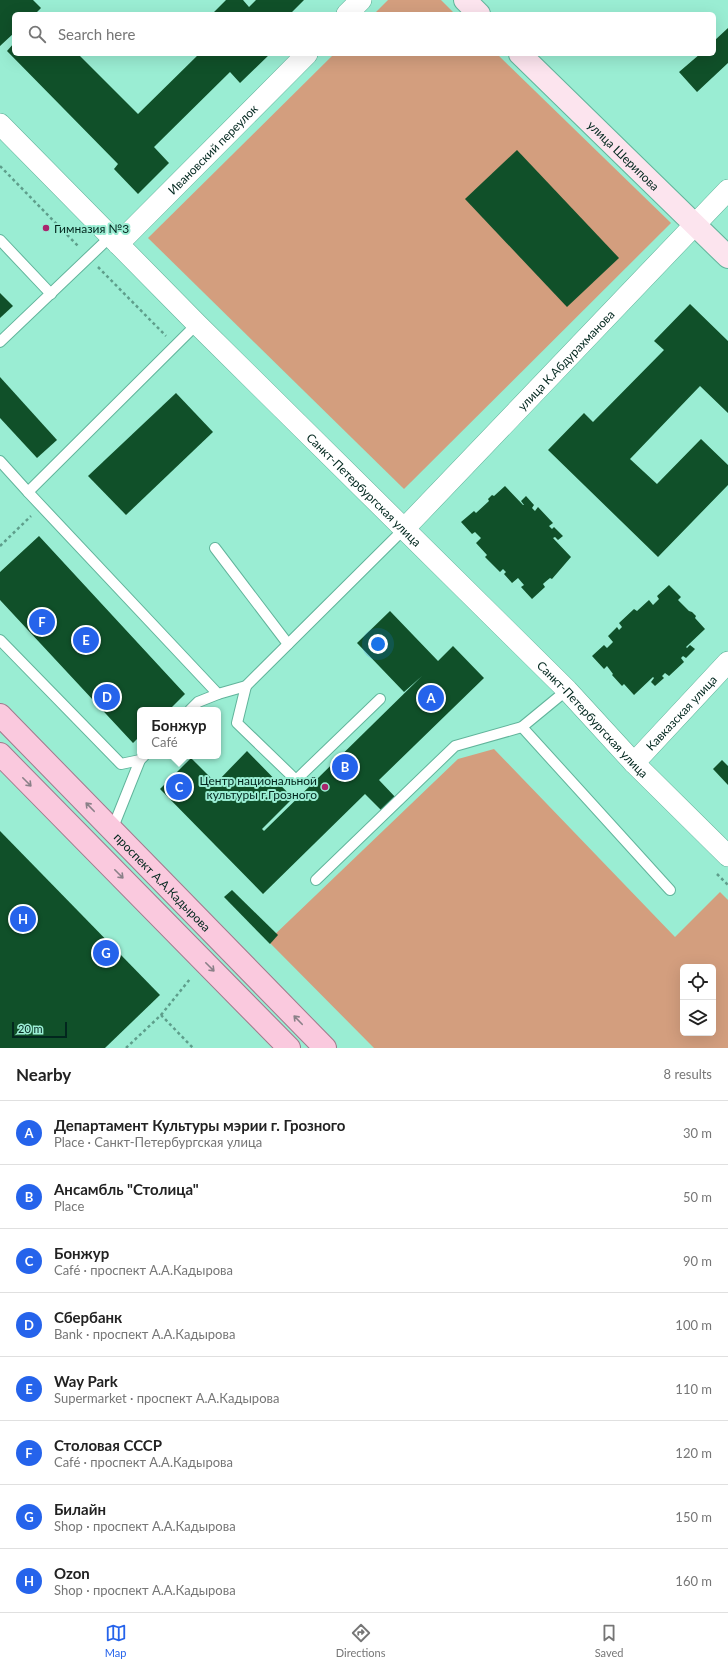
<!DOCTYPE html>
<html lang="en">
<head>
<meta charset="utf-8">
<style>
	:root { --surface:#fff; --page:#f2f2f2; --text:#222; --muted:#767676; --line:#e0e0e0; --accent:#2563eb }
	body { margin:0; font-family:Lato,sans-serif; background:var(--page); color:var(--text) }
	.controls { position:absolute; right:12px; bottom:12px; display:grid; overflow:hidden; border-radius:6px; box-shadow:0 4px 16px #0002 }
	.controls button { width:36px; height:36px; display:grid; place-items:center; padding:0; border:0; border-bottom:1px solid var(--line); background:var(--surface); color:var(--text); font:20px sans-serif }
	.scale { position:absolute; left:12px; bottom:10px; width:55px; box-sizing:border-box; padding-left:4px; border:2px solid #02271e; border-top:0; font-size:11px; line-height:14px; white-space:nowrap; color:#02271e; -webkit-text-stroke:3px #9aedd3; paint-order:stroke }
	.you { position:absolute; left:378px; top:644px; width:14px; height:14px; margin:-10px; border:3px solid #fff; border-radius:50%; background:#1a73e8; box-shadow:0 0 0 6px #1a73e833 }
	.badge { display:grid; place-items:center; width:26px; height:26px; border-radius:50%; background:var(--accent); color:#fff; font-size:13px; font-weight:700 }
	.pin { position:absolute; translate:-50% -50%; border:2px solid #fff; box-shadow:0 1px 4px #0006 }
	.popup { position:absolute; left:137px; top:707px; width:84px; height:52px; box-sizing:border-box; display:grid; place-content:center; border-radius:6px; background:var(--surface); filter:drop-shadow(0 1px 3px #0005); font-size:13px; white-space:nowrap; color:var(--muted) }
	.popup b { font-size:15px; color:var(--text) }
	.popup::after { content:''; position:absolute; left:50%; top:100%; margin-left:-8px; border:8px solid transparent; border-top-color:var(--surface) }
	.list { margin:0; padding:0; list-style:none }
	h2 { display:flex; justify-content:space-between; align-items:center; height:52px; margin:0; padding:0 16px; font-size:17px }
	h2 small { font-size:13px; font-weight:400; color:var(--muted) }
	.list li { display:grid; grid-template-columns:26px 1fr auto; gap:12px; align-items:center; box-sizing:border-box; height:64px; padding:0 16px; border-top:1px solid var(--line) }
	.list b { display:block; font-size:15px; white-space:nowrap }
	.list p { margin:0; font-size:13px; white-space:nowrap; color:var(--muted) }
	.list em { font-size:13px; font-style:normal; color:var(--muted) }
	.icon { flex:none; width:22px; height:22px; fill:none; stroke:currentColor; stroke-width:2; stroke-linecap:round; stroke-linejoin:round }
	.map { position:relative; flex:none; width:728px; height:1048px; overflow:hidden }
	.search { position:absolute; background:var(--surface); box-shadow:0 4px 16px #0002; left:12px; right:12px; top:12px; height:44px; display:flex; align-items:center; gap:10px; box-sizing:border-box; padding:0 14px; border-radius:6px; color:var(--muted); font-size:15px }
	.sheet { height:564px; background:var(--surface) }
	nav { display:flex; justify-content:space-around; align-items:center; box-sizing:border-box; height:56px; border-top:1px solid var(--line); background:var(--surface); font-size:11px; color:var(--muted) }
	nav a { display:grid; justify-items:center; gap:2px }
	nav .on { color:var(--accent) }
	.map>svg:first-child { display:block }
	.green { fill:#d39e7e; fill-rule:evenodd }
	.building { fill:#105029 }
	.lines { fill:none; stroke-linecap:round; stroke-linejoin:round }
	.lane-casing { stroke:#61b49b; stroke-width:12 }
	.street-casing { stroke:#61b49b; stroke-width:22 }
	.secondary-casing { stroke:#61b49b; stroke-width:24 }
	.primary-casing { stroke:#a1798c; stroke-width:24 }
	.path { stroke:#5e9e8b; stroke-width:2.5; stroke-dasharray:3 3; stroke-linecap:butt }
	.lane { stroke:#fff; stroke-width:10 }
	.street { stroke:#fff; stroke-width:21 }
	.secondary { stroke:#fce4ee; stroke-width:22 }
	.primary { stroke:#fac9de; stroke-width:22 }
	.oneway { stroke:#8a8088 }
	.poi-dot { fill:#a9246d; stroke:#9aedd3; stroke-width:1.5 }
	.labels { text-anchor:middle; dominant-baseline:central; stroke-width:4; stroke-linejoin:round; paint-order:stroke }
	.street-label { font-size:12px; fill:#02271e; stroke:#9aedd3 }
	.poi-label { font-size:12px; fill:#02271e; stroke:#9aedd3; text-anchor:start }
</style>
</head>
<body>
<div class="map">
<svg width="728" height="1048" viewBox="0 0 728 1048">
	<rect width="100%" height="100%" fill="#9aedd3"/>
	<g class="green">
		<polygon points="388,0 441,0 455,14 374,14"/>
		<polygon points="334,54 497,54 671,223 404,489 148,238"/>
		<path d="M494,749L675,937L720,892L728,900V1048H374L268,941L458,759ZM683,967H713V1033H683Z"/>
	</g>
	<g class="building">
		<polygon points="0,0 33,0 41,8 35,14 14,14 14,33 0,46"/>
		<polygon points="226,0 243,0 249,7 256,0 304,0 290,14 212,14"/>
		<polygon points="728,28 728,63 697,92 679,72 700,54 714,54 714,41"/>
		<polygon points="14,43 14,54 78,54 138,114 199,54 270,54 240,83 230,72 154,147 169,163 138,194 114,169 118,164 7,51"/>
		<polygon points="517,150 619,258 567,307 465,199"/>
		<polygon points="0,293 13,306 0,318"/>
		<polygon points="690,304 728,341 728,413 700,386 630,459 657,484 701,439 728,465 728,485 658,557 548,450 584,413 593,422 664,350 654,341"/>
		<polygon points="0,377 57,440 37,458 0,418"/>
		<polygon points="176,393 213,432 126,515 88,476"/>
		<polygon points="505,486 523,505 524,505 521,501 526,496 534,505 532,508 535,511 538,507 553,523 549,526 552,529 554,527 563,536 558,540 555,537 553,538 571,557 552,579 550,578 544,583 543,584 545,587 532,599 521,587 524,585 518,578 512,583 504,574 506,572 503,569 500,572 485,557 487,555 476,543 481,538 475,532 472,534 461,522 474,511 476,513 489,501 488,499 492,495 494,496"/>
		<polygon points="39,536 185,694 169,710 140,710 140,736 133,743 0,600 0,572"/>
		<polygon points="669,585 681,597 678,600 689,611 692,612 696,616 695,618 705,629 686,647 687,648 690,645 695,649 686,658 683,656 681,658 684,662 669,676 665,673 662,676 664,678 655,686 651,682 654,678 653,677 634,695 624,684 622,686 612,675 613,674 607,666 604,669 592,656 604,645 607,648 613,642 608,636 617,627 619,630 622,627 619,623 634,609 637,611 649,600 653,605 659,599 657,596"/>
		<polygon points="390,611 438,661 453,646 484,678 379,780 397,799 383,812 365,794 263,894 160,789 191,758 216,783 247,751 293,798 262,829 264,831 422,676 404,692 357,643"/>
		<polygon points="722,760 728,766 728,785 713,769"/>
		<polygon points="0,831 160,995 105,1048 0,1048"/>
		<polygon points="232,890 278,935 270,944 224,897"/>
	</g>
	<g class="lines">
		<defs>
			<g id="lane">
				<polyline points="0,240 51,294"/>
				<polyline points="197,324 28,492 218,694 246,686 404,529"/>
				<polyline points="0,342 110,237"/>
				<polyline points="0,461 28,492"/>
				<polyline points="215,548 288,644"/>
				<polyline points="0,640 121,764 140,760"/>
				<polyline points="246,686 237,723 296,780 380,699"/>
				<polyline points="190,710 198,702 218,694"/>
				<polyline points="522,727 670,890"/>
				<polyline points="112,830 140,760 144,756"/>
				<polyline points="316,880 455,746 522,727 567,690"/>
			</g>
			<g id="street">
				<polyline points="347,14 361,0"/>
				<path id="s1" d="M0,124L197,324L567,690L634,763L728,856"/>
				<path id="s2" d="M118,244L307,54"/>
				<path id="s3" d="M404,529L728,190"/>
				<path id="s4" d="M634,763L728,662"/>
			</g>
			<g id="secondary">
				<polyline points="465,0 479,14"/>
				<path id="s5" d="M520,54L728,257"/>
			</g>
			<g id="primary">
				<path id="s6" d="M0,715L325,1048"/>
				<polyline points="0,754 289,1048"/>
			</g>
		</defs>
		<use href="#lane" class="lane-casing"/>
		<use href="#street" class="street-casing"/>
		<use href="#secondary" class="secondary-casing"/>
		<use href="#primary" class="primary-casing"/>
		<g class="path">
			<polyline points="0,166 79,247"/>
			<polyline points="98,267 166,336"/>
			<polyline points="0,546 31,516"/>
			<polyline points="717,874 728,885"/>
			<polyline points="161,1015 190,979"/>
			<polyline points="126,1048 161,1015 193,1048"/>
		</g>
		<use href="#lane" class="lane"/>
		<use href="#street" class="street"/>
		<use href="#secondary" class="secondary"/>
		<use href="#primary" class="primary"/>
	</g>
	<defs><path id="oneway-shaft" d="M-6 0H5M1.5-3L5.5 0L1.5 3" fill="none" stroke-width="1.6" stroke-linecap="round" stroke-linejoin="round"/></defs>
	<g class="oneway">
		<use href="#oneway-shaft" transform="translate(27 782) rotate(45)"/>
		<use href="#oneway-shaft" transform="translate(90 807) rotate(-134)"/>
		<use href="#oneway-shaft" transform="translate(119 874) rotate(45)"/>
		<use href="#oneway-shaft" transform="translate(210 967) rotate(45)"/>
		<use href="#oneway-shaft" transform="translate(298 1020) rotate(-134)"/>
	</g>
	<g class="poi-dot">
		<circle cx="46" cy="228" r="4"/>
		<circle cx="325" cy="787" r="4"/>
	</g>
	<g class="labels">
		<g class="street-label">
			<text stroke="none"><textPath href="#s2" startOffset="134">Ивановский переулок</textPath></text>
			<text stroke="none"><textPath href="#s5" startOffset="145">улица Шерипова</textPath></text>
			<text stroke="none"><textPath href="#s3" startOffset="234">улица К.Абдурахманова</textPath></text>
			<text stroke="none"><textPath href="#s1" startOffset="516">Санкт-Петербургская улица</textPath></text>
			<text stroke="none"><textPath href="#s4" startOffset="69">Кавказская улица</textPath></text>
			<text stroke="none"><textPath href="#s1" startOffset="840">Санкт-Петербургская улица</textPath></text>
			<text stroke="none"><textPath href="#s6" startOffset="233">проспект А.А.Кадырова</textPath></text>
		</g>
		<g class="poi-label">
			<text x="54" y="228">Гимназия №3</text>
			<text x="317" y="780" text-anchor="end">Центр национальной<tspan x="317" dy="14">культуры г.Грозного</tspan></text>
		</g>
	</g>
</svg>
<div class="controls">
<button><svg class="icon" aria-label="locate" viewBox="0 0 24 24"><circle cx="12" cy="12" r="6"/><path d="M12 2v4M12 18v4M2 12h4M18 12h4"/></svg></button>
<button><svg class="icon" aria-label="layers" viewBox="0 0 24 24"><path d="M12 4l9 5-9 5-9-5zM3 14l9 5 9-5"/></svg></button>
</div>
<div class="scale">20 m</div>
<div class="you"></div>
<div class="pin badge" style="left:431px;top:698px">A</div>
<div class="pin badge" style="left:345px;top:767px">B</div>
<div class="pin badge" style="left:179px;top:787px">C</div>
<div class="popup"><b>Бонжур</b>Café</div>
<div class="pin badge" style="left:107px;top:697px">D</div>
<div class="pin badge" style="left:86px;top:640px">E</div>
<div class="pin badge" style="left:42px;top:622px">F</div>
<div class="pin badge" style="left:106px;top:953px">G</div>
<div class="pin badge" style="left:23px;top:919px">H</div>
<div class="search"><svg class="icon" aria-label="search" viewBox="0 0 24 24"><circle cx="10" cy="10" r="6"/><path d="M15 15l6 6"/></svg>Search here</div>
</div>
<section class="sheet">
<h2>Nearby<small>8 results</small></h2>
<ul class="list">
<li><span class="badge">A</span><div><b>Департамент Культуры мэрии г. Грозного</b><p>Place · Санкт-Петербургская улица</p></div><em>30 m</em></li>
<li><span class="badge">B</span><div><b>Ансамбль &quot;Столица&quot;</b><p>Place</p></div><em>50 m</em></li>
<li><span class="badge">C</span><div><b>Бонжур</b><p>Café · проспект А.А.Кадырова</p></div><em>90 m</em></li>
<li><span class="badge">D</span><div><b>Сбербанк</b><p>Bank · проспект А.А.Кадырова</p></div><em>100 m</em></li>
<li><span class="badge">E</span><div><b>Way Park</b><p>Supermarket · проспект А.А.Кадырова</p></div><em>110 m</em></li>
<li><span class="badge">F</span><div><b>Столовая СССР</b><p>Café · проспект А.А.Кадырова</p></div><em>120 m</em></li>
<li><span class="badge">G</span><div><b>Билайн</b><p>Shop · проспект А.А.Кадырова</p></div><em>150 m</em></li>
<li><span class="badge">H</span><div><b>Ozon</b><p>Shop · проспект А.А.Кадырова</p></div><em>160 m</em></li>
</ul>
</section>
<nav>
<a class="on"><svg class="icon" aria-label="map" viewBox="0 0 24 24"><path d="M3 6l6-2 6 2 6-2v14l-6 2-6-2-6 2zM9 4v14M15 6v14"/></svg>Map</a>
<a><svg class="icon" aria-label="directions" viewBox="0 0 24 24"><path d="M12 3l9 9-9 9-9-9zM9 14v-3h6M13 9l2 2-2 2"/></svg>Directions</a>
<a><svg class="icon" aria-label="saved" viewBox="0 0 24 24"><path d="M7 4h10v16l-5-4-5 4z"/></svg>Saved</a>
</nav>
</body>
</html>
